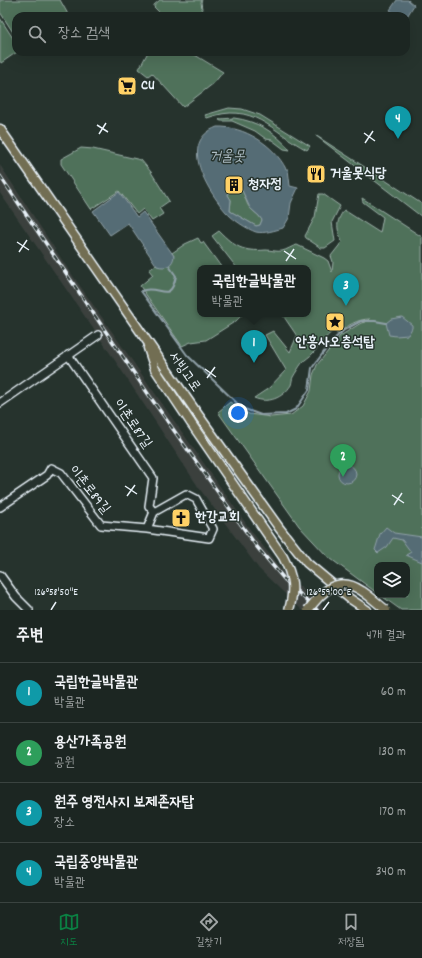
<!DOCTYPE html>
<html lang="ko">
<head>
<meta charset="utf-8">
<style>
	:root { --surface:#1c2622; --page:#252e2a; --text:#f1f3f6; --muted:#a0a5a5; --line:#3a4340; --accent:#0b8043 }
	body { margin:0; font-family:Dekko,"Poor Story",sans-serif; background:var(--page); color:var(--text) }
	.controls { position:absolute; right:12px; bottom:12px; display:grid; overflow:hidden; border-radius:8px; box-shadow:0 4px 16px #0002 }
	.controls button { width:36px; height:36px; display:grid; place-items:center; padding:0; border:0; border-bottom:1px solid var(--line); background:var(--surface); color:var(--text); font:20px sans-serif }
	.you { position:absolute; left:238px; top:413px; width:14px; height:14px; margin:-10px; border:3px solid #fff; border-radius:50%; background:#1a73e8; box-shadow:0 0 0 6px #1a73e833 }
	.badge { display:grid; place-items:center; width:26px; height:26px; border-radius:50%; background:var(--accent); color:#fff; font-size:13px; font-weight:700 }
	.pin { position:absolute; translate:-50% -33px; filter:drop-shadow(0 1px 2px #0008) }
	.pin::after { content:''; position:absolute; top:21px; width:14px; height:12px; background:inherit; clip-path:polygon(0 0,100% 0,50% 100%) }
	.popup { position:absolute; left:197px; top:265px; width:114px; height:52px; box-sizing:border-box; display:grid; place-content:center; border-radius:8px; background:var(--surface); filter:drop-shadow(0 1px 3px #0005); font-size:13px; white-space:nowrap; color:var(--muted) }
	.popup b { font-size:15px; color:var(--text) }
	.popup::after { content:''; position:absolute; left:50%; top:100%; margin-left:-8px; border:8px solid transparent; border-top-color:var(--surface) }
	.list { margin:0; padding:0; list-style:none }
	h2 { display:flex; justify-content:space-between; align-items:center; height:52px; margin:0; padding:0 16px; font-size:17px }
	h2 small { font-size:13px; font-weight:400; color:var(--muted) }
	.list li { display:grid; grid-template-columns:26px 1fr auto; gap:12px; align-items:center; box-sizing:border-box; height:60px; padding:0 16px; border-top:1px solid var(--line) }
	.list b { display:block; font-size:15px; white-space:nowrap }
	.list p { margin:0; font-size:13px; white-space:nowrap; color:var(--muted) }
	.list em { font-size:13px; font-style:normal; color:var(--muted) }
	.icon { flex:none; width:22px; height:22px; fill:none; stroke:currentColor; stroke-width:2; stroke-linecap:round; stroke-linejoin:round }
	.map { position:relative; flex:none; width:422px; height:610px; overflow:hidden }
	.search { position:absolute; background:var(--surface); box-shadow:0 4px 16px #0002; left:12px; right:12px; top:12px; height:44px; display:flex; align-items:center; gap:10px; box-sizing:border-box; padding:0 14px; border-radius:12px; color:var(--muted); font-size:15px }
	.sheet { height:292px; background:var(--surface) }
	nav { display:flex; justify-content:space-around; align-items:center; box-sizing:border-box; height:56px; border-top:1px solid var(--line); background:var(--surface); font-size:11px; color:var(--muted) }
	nav a { display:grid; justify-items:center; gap:2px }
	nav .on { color:var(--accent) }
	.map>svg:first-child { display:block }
	.built { fill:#3b413e }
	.green { fill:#50715a; stroke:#9cb1a9 }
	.water { fill:#556c74; stroke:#90a1a9; fill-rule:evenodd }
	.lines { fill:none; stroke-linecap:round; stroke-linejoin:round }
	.stream { stroke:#90a1a9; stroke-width:2 }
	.minor-casing { stroke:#e8f1f8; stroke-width:10 }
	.major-casing { stroke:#e8f1f8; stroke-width:11 }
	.minor { stroke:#26332d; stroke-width:7 }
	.major { stroke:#726e52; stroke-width:8 }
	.rail-casing { stroke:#e8f1f8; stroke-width:3.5 }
	.rail { stroke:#26332d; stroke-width:2; stroke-dasharray:6; stroke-linecap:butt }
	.major-bridge-casing { stroke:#e8f1f8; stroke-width:11; stroke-linecap:butt }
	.major-bridge { stroke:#726e52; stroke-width:8 }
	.ticks { fill:none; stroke:#e8f1f8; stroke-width:1.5 }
	.labels { text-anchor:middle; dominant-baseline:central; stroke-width:3; stroke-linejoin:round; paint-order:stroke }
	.poi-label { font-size:14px; font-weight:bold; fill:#e8f1f8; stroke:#26332d; text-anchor:start }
	.street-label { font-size:14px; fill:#e8f1f8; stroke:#26332d }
	.water-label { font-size:15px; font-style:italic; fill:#adbcc3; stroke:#26332d }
	.ticks-label { font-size:10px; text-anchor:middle; fill:#e8f1f8; stroke:#26332d; stroke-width:3; stroke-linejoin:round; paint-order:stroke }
</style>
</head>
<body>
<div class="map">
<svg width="422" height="610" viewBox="0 0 422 610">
	<rect width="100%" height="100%" fill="#26332d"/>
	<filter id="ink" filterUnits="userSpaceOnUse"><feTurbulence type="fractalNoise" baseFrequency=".025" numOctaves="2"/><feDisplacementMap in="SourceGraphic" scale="8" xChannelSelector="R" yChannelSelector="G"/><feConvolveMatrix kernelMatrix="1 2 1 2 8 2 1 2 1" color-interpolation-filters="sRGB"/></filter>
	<g filter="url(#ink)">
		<polygon class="built" points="0,165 66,266 249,528 283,572 327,610 302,610 259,569 199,488 112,356 0,193"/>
		<g class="green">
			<polygon points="0,0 60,0 69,16 16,16 16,37 0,12"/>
			<polygon points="160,0 202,0 201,2 203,16 163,16 154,7 154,5"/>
			<polygon points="0,18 16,43 17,52 1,63 0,61"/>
			<polygon points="148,52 190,52 223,72 214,83 183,107 152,73 148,76 139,69"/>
			<path d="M229,108L242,109L260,115L310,146L307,150C271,131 253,101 207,118L205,115Z"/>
			<path d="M234,118C257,121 275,132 290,150L284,149L272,140L266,139L255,131L232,121H221L219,120L220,119Z"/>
			<polygon points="315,135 422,204 422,217"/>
			<polygon points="81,148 93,149 141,160 151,172 169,201 159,208 163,214 152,221 143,209 137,214 119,191 91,209 61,164 61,159"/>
			<path d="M233,185C246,184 243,202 251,209C255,213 259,215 262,220L260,225L256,226L230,211L231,200L228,195V191Z"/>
			<polygon points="319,194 323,194 340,206 332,222 335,241 325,248 321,248 306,238 305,236 315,217"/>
			<path d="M362,198L422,237V610H401L380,595H407V565H377V593L327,556L299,526L218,412L230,402L249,414L271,417L291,415L303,406L311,391L313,375L317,365L340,336L361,323L365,322L370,319C357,319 347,326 337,334L334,330C324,338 321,344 313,353C310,357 305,359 302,363C299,367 296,372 293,377C292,379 292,382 291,385C283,398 268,404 254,398L269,388L286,370L265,335L273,331L290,352L297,336L282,314H308V268H237L212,236L219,231C235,247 243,252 266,250C271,250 277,252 282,251C287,250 292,246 297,245L324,258L328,261L332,272L333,262L331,256L342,242C337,228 335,223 344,210L380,233L383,217L363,202Z"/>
			<polygon points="198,238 201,243 203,242 222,268 200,268 200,314 243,314 236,321 206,340 191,342 182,346 140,286 153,275 149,270 156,265 157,266 174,256 172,253 185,244"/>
		</g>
		<g class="water">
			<polygon points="397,0 408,0 414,5 406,18 406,16 398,16 390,10"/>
			<path d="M217,127C244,126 274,145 286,169H288L290,186L298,188L291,203L289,218L283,228C276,230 264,234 256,232C247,229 232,219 226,212C208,191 177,142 217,127ZM233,185H237L241,188L250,208L259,216L262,220L260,225L256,226L230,211L231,200L228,195V191Z"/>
			<path d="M119,192L137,217L143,212L174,256C173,265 166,269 157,266L128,223L110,235L93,211Z"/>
			<polygon points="402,317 412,325 412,328 408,335 396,336 389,335 386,323 391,319"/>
			<circle cx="347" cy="474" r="9"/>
			<polygon points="386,527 394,533 422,537 422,562 406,555 411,552 402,540 393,538 387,547 378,553 375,550 380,534"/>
		</g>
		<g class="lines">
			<path class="stream" d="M169,266L176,276C170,306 158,283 141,291L187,355L242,408L261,415L286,414L296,409L309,390L312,368L332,341L344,330L361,321H375L386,323"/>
			<defs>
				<g id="minor">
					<polyline points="68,355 153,478 149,506 154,512"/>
					<polyline points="0,403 98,335"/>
					<polyline points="0,507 47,475 51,468 61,473 101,525 147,529 209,538 213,529 196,499 186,494 154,512 147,529"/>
					<polyline points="0,575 16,597 29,610"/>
				</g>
				<g id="major">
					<polyline points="0,129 199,416 280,529 307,563 349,598 367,610"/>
					<polyline points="148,348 155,369 191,423"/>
				</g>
			</defs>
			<use href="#minor" class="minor-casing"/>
			<use href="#major" class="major-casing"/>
			<use href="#minor" class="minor"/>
			<use href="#major" class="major"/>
			<defs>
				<polyline id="rail" points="0,176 153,401 257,547 285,580 317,610"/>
			</defs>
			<use href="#rail" class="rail-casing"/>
			<use href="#rail" class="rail"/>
			<defs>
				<g id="major-bridge">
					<path d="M191,423L283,557C293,576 295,589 289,610"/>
					<path d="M308,610C322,592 337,574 362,591C370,596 378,604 386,610"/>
				</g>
			</defs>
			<use href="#major-bridge" class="major-bridge-casing"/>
			<use href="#major-bridge" class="major-bridge"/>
		</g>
	</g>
	<path class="ticks" d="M97,125L108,132M364,133L375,141M99,134L106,123M365,143L373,131M17,242L29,250M284,251L296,259M19,252L27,240M286,261L294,249M205,369L216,377M207,378L215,367M125,486L137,494M392,495L404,503M127,496L135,485M394,505L402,493M51,610L56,602M323,610L329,602"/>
	<defs>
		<symbol id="supermarket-square" viewBox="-11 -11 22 22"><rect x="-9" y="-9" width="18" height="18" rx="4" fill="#ffd166" stroke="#26332d"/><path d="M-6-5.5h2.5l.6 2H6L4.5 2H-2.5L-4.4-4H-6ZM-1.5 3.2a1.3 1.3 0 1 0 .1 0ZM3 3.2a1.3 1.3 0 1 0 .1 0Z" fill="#111"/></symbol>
		<symbol id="restaurant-square" viewBox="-11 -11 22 22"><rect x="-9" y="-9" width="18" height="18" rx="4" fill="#ffd166" stroke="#26332d"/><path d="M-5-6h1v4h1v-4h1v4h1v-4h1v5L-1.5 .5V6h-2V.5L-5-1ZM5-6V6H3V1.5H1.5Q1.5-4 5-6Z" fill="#111"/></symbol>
		<symbol id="building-square" viewBox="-11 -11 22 22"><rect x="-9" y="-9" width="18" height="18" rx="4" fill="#ffd166" stroke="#26332d"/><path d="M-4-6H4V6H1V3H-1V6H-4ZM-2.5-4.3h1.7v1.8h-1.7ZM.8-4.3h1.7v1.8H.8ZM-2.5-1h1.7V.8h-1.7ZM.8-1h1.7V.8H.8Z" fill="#111"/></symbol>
		<symbol id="sight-square" viewBox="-11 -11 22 22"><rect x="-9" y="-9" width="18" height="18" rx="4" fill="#ffd166" stroke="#26332d"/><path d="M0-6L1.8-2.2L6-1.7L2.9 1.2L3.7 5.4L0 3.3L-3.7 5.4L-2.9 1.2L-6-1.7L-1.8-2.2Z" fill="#111"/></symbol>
		<symbol id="church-square" viewBox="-11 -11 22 22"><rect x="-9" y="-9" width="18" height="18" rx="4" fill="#ffd166" stroke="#26332d"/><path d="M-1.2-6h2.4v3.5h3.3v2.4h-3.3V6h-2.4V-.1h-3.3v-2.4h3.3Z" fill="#111"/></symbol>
	</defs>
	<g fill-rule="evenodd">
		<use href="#supermarket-square" x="116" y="75" width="22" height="22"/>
		<use href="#restaurant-square" x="305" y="163" width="22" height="22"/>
		<use href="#building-square" x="223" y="174" width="22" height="22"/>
		<use href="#sight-square" x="324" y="311" width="22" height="22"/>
		<use href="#church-square" x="170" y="507" width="22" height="22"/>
	</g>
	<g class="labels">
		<g class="poi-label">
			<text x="141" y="86">CU</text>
			<text x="330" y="174">거울못식당</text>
			<text x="248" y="185">청자정</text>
			<text x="335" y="343" text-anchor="middle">안흥사오층석탑</text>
			<text x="195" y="518">한강교회</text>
		</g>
		<g class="street-label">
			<text transform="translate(184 372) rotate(55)">서빙고로</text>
			<text transform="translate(132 424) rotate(55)">이촌로87길</text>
			<text transform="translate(89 490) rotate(51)">이촌로89길</text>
		</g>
		<g class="water-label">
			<text x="227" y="157">거울못</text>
		</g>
	</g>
	<g class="ticks-label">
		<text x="56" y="595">126°58'50"E</text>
		<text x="329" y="595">126°59'00"E</text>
	</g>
</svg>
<div class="controls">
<button><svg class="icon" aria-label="layers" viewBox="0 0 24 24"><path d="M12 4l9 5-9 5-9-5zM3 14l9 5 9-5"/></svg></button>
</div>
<div class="you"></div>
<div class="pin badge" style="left:254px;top:363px;background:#0f9aa8">1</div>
<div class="popup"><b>국립한글박물관</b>박물관</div>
<div class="pin badge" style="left:343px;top:477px;background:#2e9e5b">2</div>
<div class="pin badge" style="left:346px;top:306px;background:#0f9aa8">3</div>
<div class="pin badge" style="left:398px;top:139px;background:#0f9aa8">4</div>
<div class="search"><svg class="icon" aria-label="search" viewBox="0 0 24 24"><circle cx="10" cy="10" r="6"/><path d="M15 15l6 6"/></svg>장소 검색</div>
</div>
<section class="sheet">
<h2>주변<small>4개 결과</small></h2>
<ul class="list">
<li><span class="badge" style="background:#0f9aa8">1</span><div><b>국립한글박물관</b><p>박물관</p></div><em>60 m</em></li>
<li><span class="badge" style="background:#2e9e5b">2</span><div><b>용산가족공원</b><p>공원</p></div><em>130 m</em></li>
<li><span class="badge" style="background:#0f9aa8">3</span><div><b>원주 영전사지 보제존자탑</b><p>장소</p></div><em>170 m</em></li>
<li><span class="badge" style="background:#0f9aa8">4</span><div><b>국립중앙박물관</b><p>박물관</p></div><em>340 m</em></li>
</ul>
</section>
<nav>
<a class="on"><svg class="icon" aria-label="map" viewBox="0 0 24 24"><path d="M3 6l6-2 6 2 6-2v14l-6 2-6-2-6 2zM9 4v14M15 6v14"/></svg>지도</a>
<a><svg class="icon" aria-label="directions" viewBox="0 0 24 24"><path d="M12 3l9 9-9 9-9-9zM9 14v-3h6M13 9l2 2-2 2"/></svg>길찾기</a>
<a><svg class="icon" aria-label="saved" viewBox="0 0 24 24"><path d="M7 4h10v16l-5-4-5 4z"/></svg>저장됨</a>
</nav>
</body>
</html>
